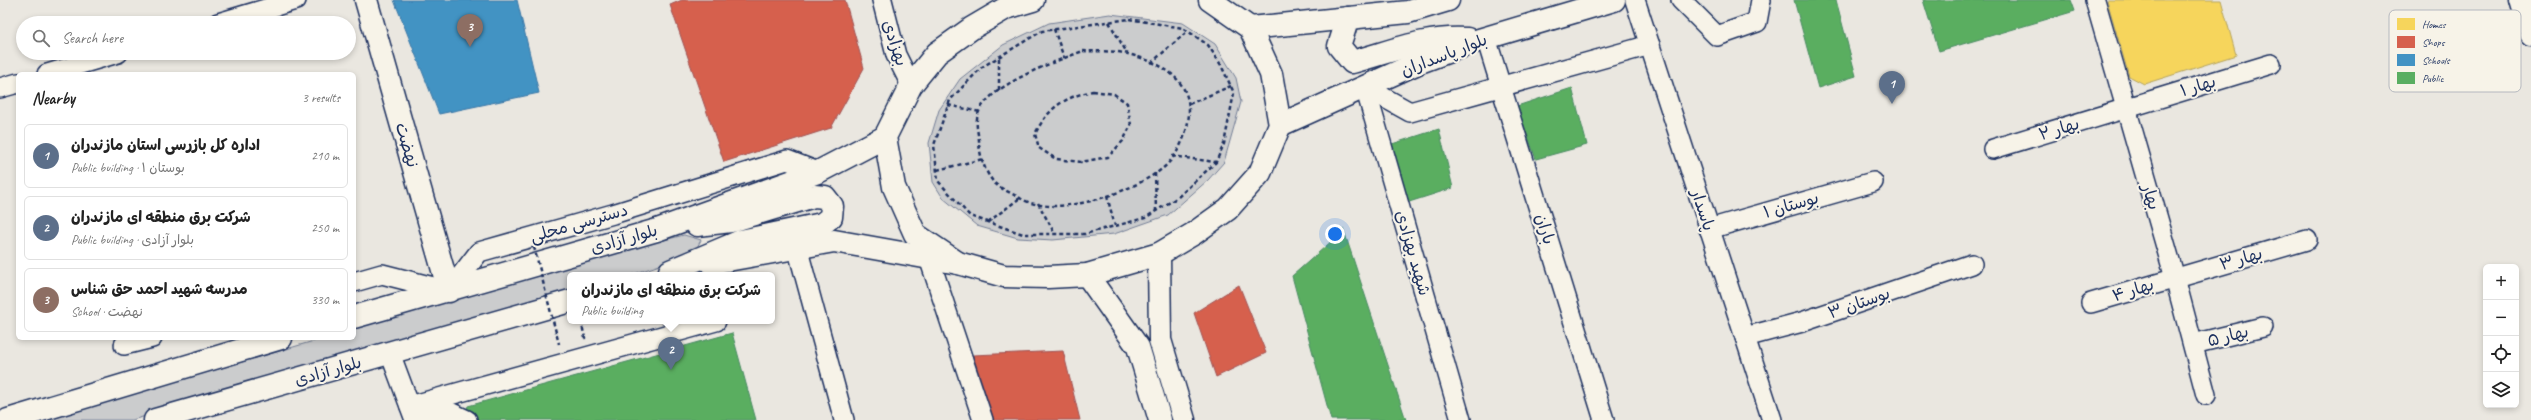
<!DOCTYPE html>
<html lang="en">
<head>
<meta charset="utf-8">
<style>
	:root { --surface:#fff; --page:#f2f2f2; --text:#222; --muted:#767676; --line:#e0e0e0; --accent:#1b2f5e }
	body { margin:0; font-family:Caveat,"Playpen Sans Arabic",sans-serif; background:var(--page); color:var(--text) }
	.controls { position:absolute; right:12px; bottom:12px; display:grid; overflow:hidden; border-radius:6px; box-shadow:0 2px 6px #0003 }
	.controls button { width:36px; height:36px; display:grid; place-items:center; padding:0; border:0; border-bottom:1px solid var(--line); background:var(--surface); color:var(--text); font:20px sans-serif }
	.you { position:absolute; left:1335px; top:234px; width:14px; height:14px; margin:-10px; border:3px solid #fff; border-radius:50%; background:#1a73e8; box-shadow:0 0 0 6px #1a73e833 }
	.badge { display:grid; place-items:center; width:26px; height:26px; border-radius:50%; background:var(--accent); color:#fff; font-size:13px; font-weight:700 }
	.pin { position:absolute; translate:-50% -33px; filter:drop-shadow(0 1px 2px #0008) }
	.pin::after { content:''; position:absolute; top:21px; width:14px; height:12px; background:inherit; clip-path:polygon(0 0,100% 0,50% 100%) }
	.popup { position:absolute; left:567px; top:272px; width:208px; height:52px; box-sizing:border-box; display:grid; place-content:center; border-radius:6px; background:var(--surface); filter:drop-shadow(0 1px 3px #0005); font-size:13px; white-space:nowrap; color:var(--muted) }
	.popup b { font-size:15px; color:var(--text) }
	.popup::after { content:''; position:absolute; left:50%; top:100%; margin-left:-8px; border:8px solid transparent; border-top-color:var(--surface) }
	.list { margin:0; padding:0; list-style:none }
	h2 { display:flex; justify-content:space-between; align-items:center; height:52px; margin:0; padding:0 16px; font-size:17px }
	h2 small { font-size:13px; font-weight:400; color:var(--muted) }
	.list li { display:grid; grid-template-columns:26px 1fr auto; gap:12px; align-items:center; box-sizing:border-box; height:64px; margin:0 8px 8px; padding:0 8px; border:1px solid var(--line); border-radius:6px }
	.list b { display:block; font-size:15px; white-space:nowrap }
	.list p { margin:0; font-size:13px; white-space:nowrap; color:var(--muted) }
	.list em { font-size:13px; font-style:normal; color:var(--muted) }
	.icon { flex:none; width:22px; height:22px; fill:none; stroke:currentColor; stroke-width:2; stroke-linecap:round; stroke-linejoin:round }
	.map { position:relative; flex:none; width:2531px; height:420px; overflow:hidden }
	.search { position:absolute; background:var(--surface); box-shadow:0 2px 6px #0003; left:16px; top:16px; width:340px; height:44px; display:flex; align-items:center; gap:10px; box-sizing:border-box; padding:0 14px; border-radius:22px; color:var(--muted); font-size:15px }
	.panel { position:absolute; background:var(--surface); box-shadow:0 2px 6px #0003; left:16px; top:72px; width:340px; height:268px; border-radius:6px }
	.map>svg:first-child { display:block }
	.green { fill:#cbcccd; stroke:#737e96 }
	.homes { fill:#f6d55c; stroke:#b4a35d }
	.shops { fill:#d6604d; stroke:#9e5152 }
	.schools { fill:#4393c3; stroke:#3775a5 }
	.public { fill:#5aae61; stroke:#478860 }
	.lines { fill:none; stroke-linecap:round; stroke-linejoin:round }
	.minor-casing { stroke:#1b2f5e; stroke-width:22 }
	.major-casing { stroke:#1b2f5e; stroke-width:25 }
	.highway-casing { stroke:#1b2f5e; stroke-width:25 }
	.path { stroke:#1b2f5e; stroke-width:2.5; stroke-dasharray:4 3; stroke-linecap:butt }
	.minor { stroke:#f7f3e8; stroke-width:19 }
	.major { stroke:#f7f3e8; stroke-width:22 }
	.highway { stroke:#f7f3e8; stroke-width:22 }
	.path-bridge { stroke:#1b2f5e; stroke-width:2.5; stroke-dasharray:4 3; stroke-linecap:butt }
	.labels { text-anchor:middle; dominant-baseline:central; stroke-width:4; stroke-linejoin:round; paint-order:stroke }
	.street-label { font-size:17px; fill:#1b2f5e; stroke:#f7f3e8 }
	.key { fill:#f7f3e8; stroke:#b5b8bf; stroke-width:1 }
	.key-label { font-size:11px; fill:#1b2f5e }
</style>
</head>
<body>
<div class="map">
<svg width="2531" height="420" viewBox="0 0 2531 420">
	<rect width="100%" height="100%" fill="#eae7e0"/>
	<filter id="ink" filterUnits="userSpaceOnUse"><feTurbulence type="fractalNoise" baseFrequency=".025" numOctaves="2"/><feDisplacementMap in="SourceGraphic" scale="8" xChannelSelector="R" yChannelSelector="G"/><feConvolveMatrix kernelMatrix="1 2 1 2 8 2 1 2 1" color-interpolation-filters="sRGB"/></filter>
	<g filter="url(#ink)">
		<g class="green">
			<polygon points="1110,14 1183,23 1215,44 1236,78 1241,102 1224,162 1208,180 1168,215 1114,234 1053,240 1018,238 977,226 943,198 933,182 929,143 939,110 960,79 1003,45 1049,23"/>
			<polygon points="684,235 701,240 694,253 631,275 570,275 570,294 132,420 44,420 324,338 354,338 354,329 561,266"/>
		</g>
		<polygon class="homes" points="2107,0 2221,0 2236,55 2144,84 2129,76"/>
		<g class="shops">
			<polygon points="682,0 845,0 864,68 831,128 724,162 670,5"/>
			<polygon points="1239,285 1266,353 1216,377 1194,313"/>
			<polygon points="1063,351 1080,420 994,420 973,355"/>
		</g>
		<polygon class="schools" points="394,0 517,0 539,93 439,114"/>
		<g class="public">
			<polygon points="1794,0 1836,0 1856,76 1818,88"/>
			<polygon points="1923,0 2071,0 2075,11 1939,51"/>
			<polygon points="1572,88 1587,145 1536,159 1517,106"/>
			<polygon points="1439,129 1453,188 1406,203 1392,144"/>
			<polygon points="1343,228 1406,420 1331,420 1292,276 1334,239"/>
			<polygon points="732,333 756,420 462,420 468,406"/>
		</g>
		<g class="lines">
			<defs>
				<g id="minor">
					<polyline points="882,0 896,55 911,85"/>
					<polyline points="1635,0 1772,420"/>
					<polyline points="1681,0 1717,36 1757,22 1761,0"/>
					<polyline points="2095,0 2175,278 2206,395"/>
					<polyline points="218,23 296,0"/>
					<polyline points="1486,38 1604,420"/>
					<polyline points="47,74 118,53"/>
					<polyline points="1365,87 1461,420"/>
					<polyline points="1365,87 1410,112 1650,45"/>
					<polyline points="0,88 18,83"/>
					<polyline points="1993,149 2271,64"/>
					<polyline points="1709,229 1873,182"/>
					<polyline points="797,247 844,420"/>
					<polyline points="929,258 983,420"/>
					<polyline points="354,282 382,274 449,291 479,252 613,214 787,160 818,172"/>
					<polyline points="2091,303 2307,240"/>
					<polyline points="1745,337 1802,322 1972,264"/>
					<polyline points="2193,344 2263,327"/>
					<polyline points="124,345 152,338"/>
					<polyline points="390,353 415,420"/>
					<polyline points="410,406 716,321"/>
					<polyline points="427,413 450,412 467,420"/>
				</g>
				<g id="major">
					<polyline points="366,0 449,291"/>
					<polyline points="2521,0 2531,34"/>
					<polyline points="1159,254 1160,340 1184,420"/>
					<polyline points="711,263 834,241 958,263"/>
					<polyline points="670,271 741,241 822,224 831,217 832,206 825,197 814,196 731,221 697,225"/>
					<polyline points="1087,275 1138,347 1160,420"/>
					<polyline points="354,317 657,230 818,172 885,137"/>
					<polyline points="8,420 281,338"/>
					<polyline points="155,420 570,301"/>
				</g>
				<g id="highway">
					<polyline points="1033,0 1006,8 972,28 937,53 911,85 885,137 894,187 915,234 958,263 1004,276 1048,277 1087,275 1159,254 1193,234 1228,209 1260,173 1280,125 1271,74 1250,28 1210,0"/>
					<path d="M1348,18L1339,46L1352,62C1390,52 1426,36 1467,39"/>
					<polyline points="1250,28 1408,12 1448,0"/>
					<polyline points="1280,125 1420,62 1479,40 1614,0"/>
				</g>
			</defs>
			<use href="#minor" class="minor-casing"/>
			<use href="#major" class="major-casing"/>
			<use href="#highway" class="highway-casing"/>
			<g class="path">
				<polygon points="1129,19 1183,28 1208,45 1221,65 1234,93 1224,144 1216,162 1178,197 1145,218 1085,234 1023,234 970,216 938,181 934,145 950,100 982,67 1042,31"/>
				<polyline points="1109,22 1127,53"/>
				<polyline points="1054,29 1064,58"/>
				<path d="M1083,51C1097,52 1114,50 1128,54C1163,63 1195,81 1188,122C1185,139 1176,158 1162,169C1132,192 1055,220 1020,198C1012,193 997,188 992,180C984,170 979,153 979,140C978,134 976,126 977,119C980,87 1057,61 1083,51Z"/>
				<polyline points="1151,63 1188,31"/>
				<polyline points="999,90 999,56"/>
				<path d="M1093,91L1114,94L1127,103L1131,125L1123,141L1108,157L1081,162L1056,159L1039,148L1035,134C1048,108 1064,97 1093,91Z"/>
				<polyline points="1189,104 1231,86"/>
				<polyline points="948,105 980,112"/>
				<polyline points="1172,156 1215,162"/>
				<polyline points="937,170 983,159"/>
				<polyline points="1155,173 1156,211"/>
				<polyline points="1107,196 1115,226"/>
				<polyline points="1038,203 1055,234"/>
				<polyline points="988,222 1020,198"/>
				<polyline points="581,321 585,338 583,338"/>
			</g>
			<use href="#minor" class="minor"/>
			<use href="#major" class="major"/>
			<use href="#highway" class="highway"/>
			<polyline class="path-bridge" points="534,247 559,344"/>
		</g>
	</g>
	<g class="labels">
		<g class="street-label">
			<text transform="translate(895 43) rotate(72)">بهزادی</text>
			<text transform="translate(1444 55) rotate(-21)">بلوار پاسداران</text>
			<text transform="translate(2198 86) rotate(-17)">بهار ۱</text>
			<text transform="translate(2059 129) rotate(-17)">بهار ۲</text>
			<text transform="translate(407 145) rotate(74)">نهضت</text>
			<text transform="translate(2151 197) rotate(73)">بهار</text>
			<text transform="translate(1791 205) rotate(-16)">بوستان ۱</text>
			<text transform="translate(1703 210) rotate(72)">پاسدار</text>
			<text transform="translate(579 223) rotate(-16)">دسترسی محلی</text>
			<text transform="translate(1545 229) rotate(73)">باران</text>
			<text transform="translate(624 239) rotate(-16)">بلوار آزادی</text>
			<text transform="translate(1413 253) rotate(74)">شهید بهزادی</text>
			<text transform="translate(2241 259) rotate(-16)">بهار ۳</text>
			<text transform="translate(2133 290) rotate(-17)">بهار ۴</text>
			<text transform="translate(1859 303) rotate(-19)">بوستان ۳</text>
			<text transform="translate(2228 336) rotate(-14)">بهار ۵</text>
			<text transform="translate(328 371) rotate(-16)">بلوار آزادی</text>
		</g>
	</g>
	<rect x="2389" y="10" width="132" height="82" rx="6" class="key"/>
	<rect x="2397" y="18" width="18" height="12" fill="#f6d55c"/>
	<rect x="2397" y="36" width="18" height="12" fill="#d6604d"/>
	<rect x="2397" y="54" width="18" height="12" fill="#4393c3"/>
	<rect x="2397" y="72" width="18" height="12" fill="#5aae61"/>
	<g class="key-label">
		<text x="2422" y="28">Homes</text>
		<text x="2422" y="46">Shops</text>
		<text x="2422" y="64">Schools</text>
		<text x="2422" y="82">Public</text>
	</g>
</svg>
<div class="controls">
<button>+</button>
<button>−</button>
<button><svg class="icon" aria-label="locate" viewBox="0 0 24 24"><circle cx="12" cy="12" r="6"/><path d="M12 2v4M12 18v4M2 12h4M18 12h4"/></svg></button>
<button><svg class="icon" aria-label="layers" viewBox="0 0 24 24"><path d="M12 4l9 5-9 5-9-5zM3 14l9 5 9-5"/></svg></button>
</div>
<div class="you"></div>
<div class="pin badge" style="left:1892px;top:104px;background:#5c6f8a">1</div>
<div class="pin badge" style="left:671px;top:370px;background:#5c6f8a">2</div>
<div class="popup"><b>شرکت برق منطقه ای مازندران</b>Public building</div>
<div class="pin badge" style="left:470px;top:47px;background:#8d6e63">3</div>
<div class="search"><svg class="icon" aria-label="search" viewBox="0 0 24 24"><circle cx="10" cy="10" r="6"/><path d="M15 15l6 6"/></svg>Search here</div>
<section class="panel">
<h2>Nearby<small>3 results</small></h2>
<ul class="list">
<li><span class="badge" style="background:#5c6f8a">1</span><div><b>اداره کل بازرسی استان مازندران</b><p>Public building · بوستان ۱</p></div><em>210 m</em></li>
<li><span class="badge" style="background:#5c6f8a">2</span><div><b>شرکت برق منطقه ای مازندران</b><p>Public building · بلوار آزادی</p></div><em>250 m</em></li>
<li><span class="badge" style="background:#8d6e63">3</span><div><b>مدرسه شهید احمد حق شناس</b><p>School · نهضت</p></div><em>330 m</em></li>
</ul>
</section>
</div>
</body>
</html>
